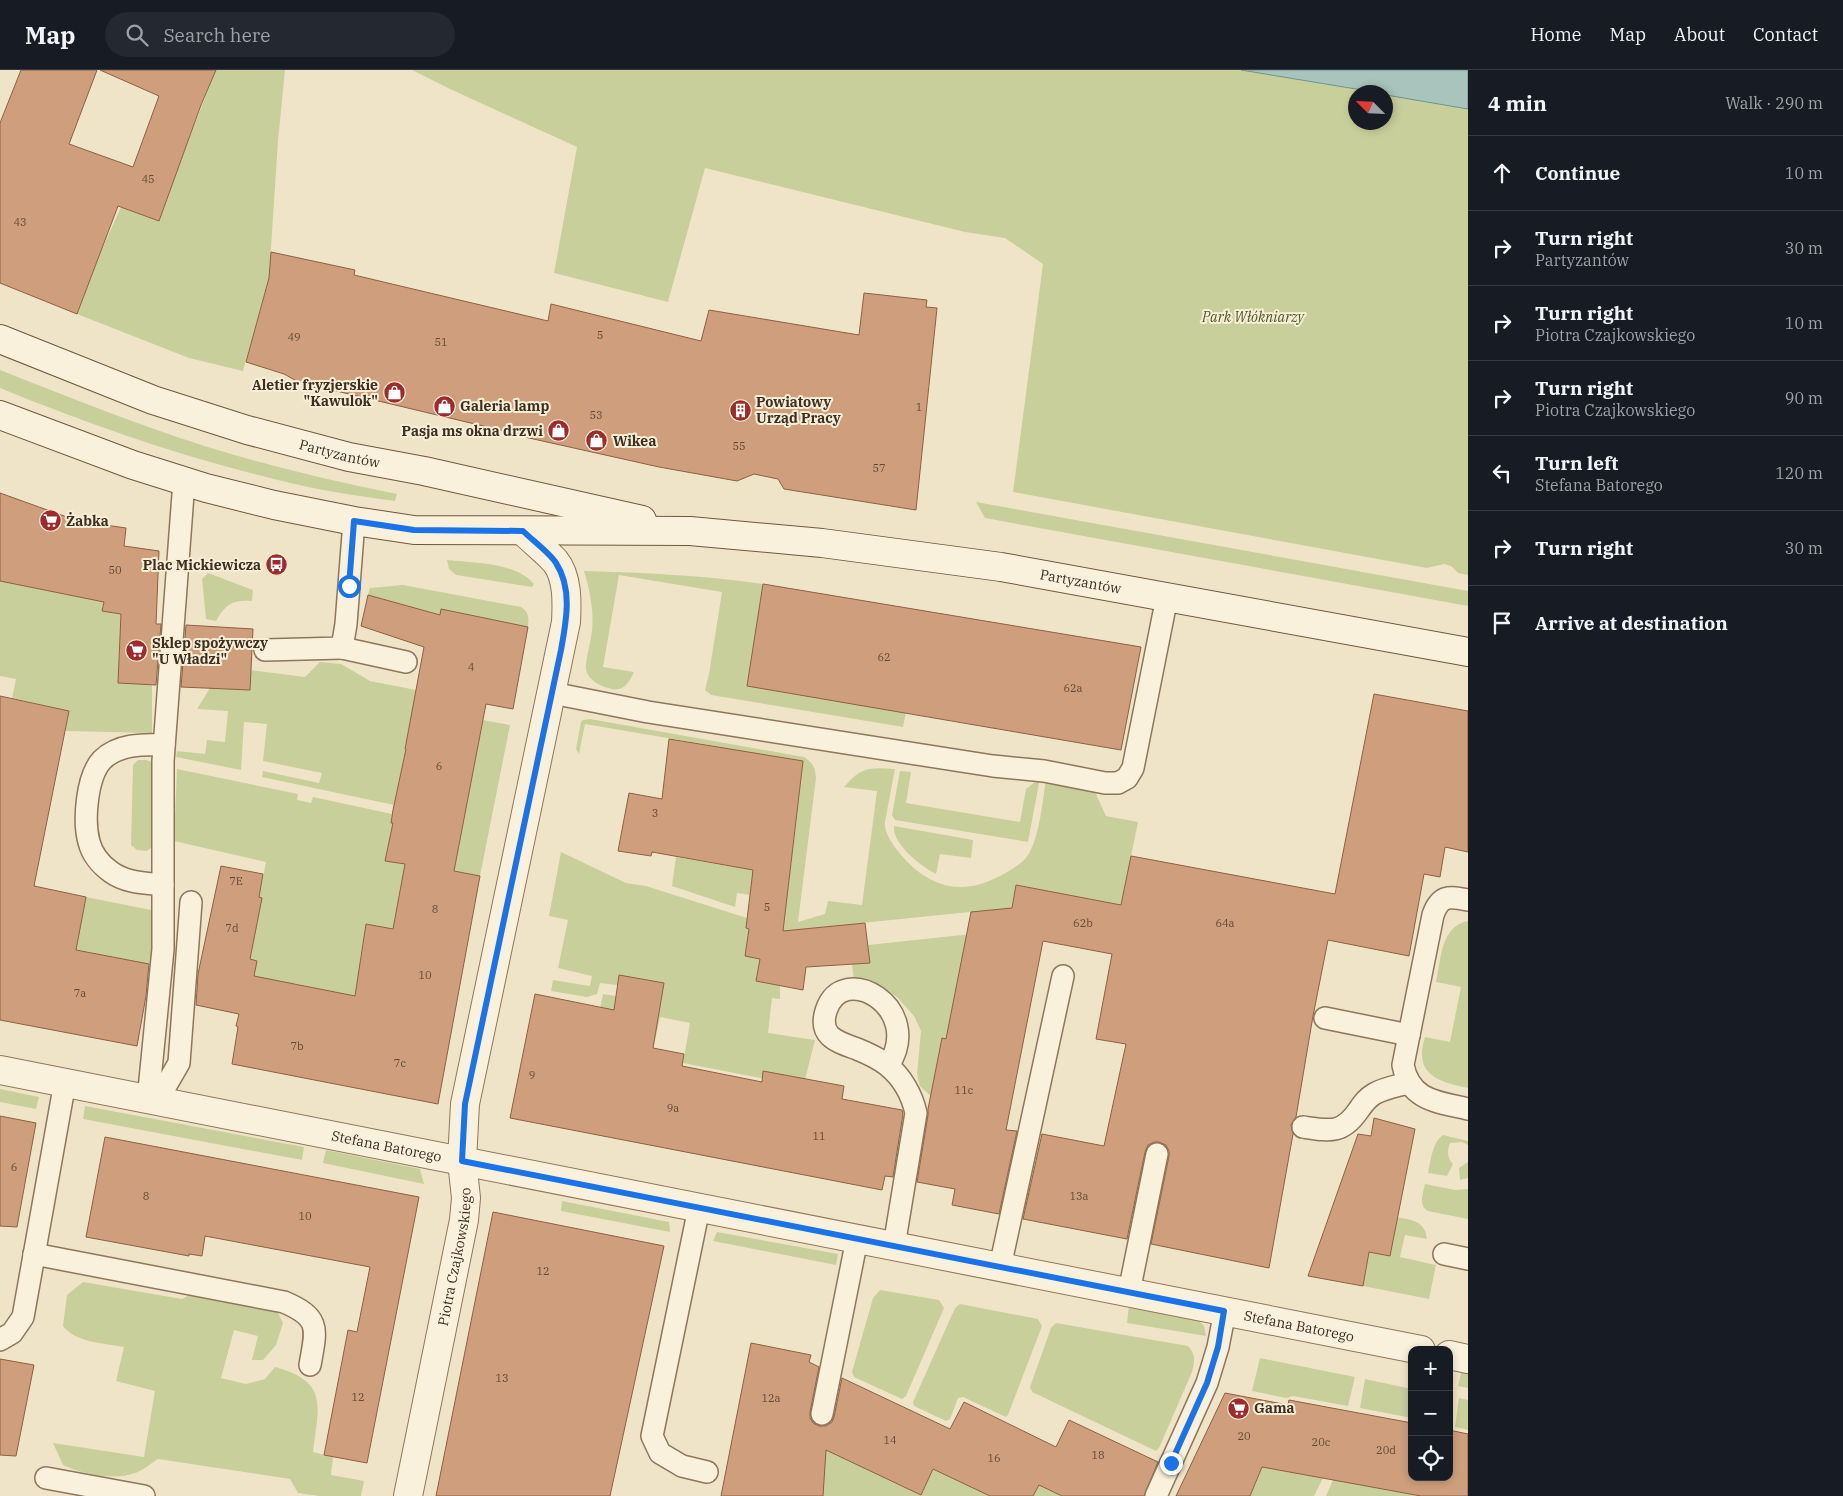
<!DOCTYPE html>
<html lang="en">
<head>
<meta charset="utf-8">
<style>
	:root { --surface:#171b24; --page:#242831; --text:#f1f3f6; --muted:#9ea1a6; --line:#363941 }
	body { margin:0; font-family:"IBM Plex Serif",serif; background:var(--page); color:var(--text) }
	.controls { position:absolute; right:15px; bottom:15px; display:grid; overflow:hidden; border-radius:10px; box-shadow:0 2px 8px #0003 }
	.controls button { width:45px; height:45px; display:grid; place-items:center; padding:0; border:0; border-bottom:1px solid var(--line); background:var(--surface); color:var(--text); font:25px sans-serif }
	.compass { position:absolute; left:1348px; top:15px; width:45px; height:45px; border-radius:50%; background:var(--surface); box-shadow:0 2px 8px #0003; rotate:294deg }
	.stop { position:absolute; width:15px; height:15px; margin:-11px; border:4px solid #1a73e8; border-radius:50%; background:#fff }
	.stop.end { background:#1a73e8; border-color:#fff; box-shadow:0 1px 5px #0008 }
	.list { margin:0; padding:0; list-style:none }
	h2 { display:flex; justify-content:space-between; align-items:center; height:65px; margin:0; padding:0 20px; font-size:21px }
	h2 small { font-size:16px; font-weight:400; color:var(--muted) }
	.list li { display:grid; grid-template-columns:32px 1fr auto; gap:15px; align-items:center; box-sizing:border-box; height:75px; padding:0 20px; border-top:1px solid var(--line) }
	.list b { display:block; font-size:19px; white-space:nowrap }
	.list p { margin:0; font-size:16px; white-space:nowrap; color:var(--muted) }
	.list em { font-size:16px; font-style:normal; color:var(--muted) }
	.icon { flex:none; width:28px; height:28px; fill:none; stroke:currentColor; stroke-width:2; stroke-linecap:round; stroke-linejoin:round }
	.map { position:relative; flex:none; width:1468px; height:1426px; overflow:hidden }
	header { display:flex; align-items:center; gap:30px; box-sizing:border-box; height:70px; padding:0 25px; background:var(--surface); border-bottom:1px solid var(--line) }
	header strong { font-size:24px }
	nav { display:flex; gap:28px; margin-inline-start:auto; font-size:18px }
	.search { width:350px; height:45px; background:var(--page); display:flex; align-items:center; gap:12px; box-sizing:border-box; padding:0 18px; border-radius:28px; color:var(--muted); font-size:19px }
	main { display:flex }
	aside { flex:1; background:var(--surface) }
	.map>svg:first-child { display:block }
	.green { fill:#c9cf9b }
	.water { fill:#a9c4bc; stroke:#6f938a }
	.building { fill:#cf9f7d; stroke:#8d5f41 }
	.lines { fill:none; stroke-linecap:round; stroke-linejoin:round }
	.service-casing { stroke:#8d765c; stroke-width:24 }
	.minor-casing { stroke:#8d765c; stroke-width:30 }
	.secondary-casing { stroke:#6f573f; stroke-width:30 }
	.service { stroke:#faf1dc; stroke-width:21 }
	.minor { stroke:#faf1dc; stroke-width:28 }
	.secondary { stroke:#faf1dc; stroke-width:28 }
	.route { stroke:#1a73e8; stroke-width:6 }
	.labels { text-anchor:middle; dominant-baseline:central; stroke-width:4; stroke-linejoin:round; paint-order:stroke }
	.number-label { font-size:11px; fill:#624a37 }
	.park-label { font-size:14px; font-style:italic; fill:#4d5a26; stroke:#f7eed8 }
	.poi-label { font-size:14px; font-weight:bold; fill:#3d2e20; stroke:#f7eed8; text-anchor:start }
	.street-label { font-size:14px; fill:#3d2e20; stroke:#f7eed8 }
</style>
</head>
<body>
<header>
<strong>Map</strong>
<div class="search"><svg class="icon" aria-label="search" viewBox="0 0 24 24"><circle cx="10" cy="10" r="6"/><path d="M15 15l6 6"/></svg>Search here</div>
<nav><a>Home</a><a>Map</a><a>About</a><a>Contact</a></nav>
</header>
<main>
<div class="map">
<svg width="1468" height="1426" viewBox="0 0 1468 1426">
	<rect width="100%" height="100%" fill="#f0e4c8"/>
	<g class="green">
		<polygon points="216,0 285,0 278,71 269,208 243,301 189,288 77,244 102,179 121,137 159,150 192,61"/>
		<polygon points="412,0 1241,0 1374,22 1356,22 1356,52 1386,52 1386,25 1468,39 1468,505 1458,503 1451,496 1444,494 1427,498 1013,422 1043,194 1005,168 965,162 705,98 668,232 554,203 577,77 450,19"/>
		<path d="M0,300C79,331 157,363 238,386C291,401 343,413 397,424L395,431C366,427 337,423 308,417C203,394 100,359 0,318Z"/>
		<polygon points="976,432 1468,521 1468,536 985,448"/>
		<path d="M447,490C474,493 515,492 534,514L532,517L456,505L449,499Z"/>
		<path d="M584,501C644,503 704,505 763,514L747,616L906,642L903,657L711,625L705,620L709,604L722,522L619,505L603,597L634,602C630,611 624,622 612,619C602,617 588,611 586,599C585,591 591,571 592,561C594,540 590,521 584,501Z"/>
		<path d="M208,503L253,520L252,531C232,530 226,534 216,551L206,549L202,509Z"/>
		<polygon points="0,511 68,525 106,519 102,541 121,544 118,612 152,615 152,663 65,661 69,641 12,628 16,609 0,606"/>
		<path d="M403,515L521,537C529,542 529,548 528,557L441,539L437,563L390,531L368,525L370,518Z"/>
		<polygon points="320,592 341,594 370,611 416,620 405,679 407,679 394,735 262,707 263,701 319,713 322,703 263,691 267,654 244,652 241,700 176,687 177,681 205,684 207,670 225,672 228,641 197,639 210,618 250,620 251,600 305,607"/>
		<path d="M590,649L804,687C813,693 815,697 816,708L798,852L825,844L828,831L862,835L877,721L844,717C861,697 869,697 895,699C892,713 890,727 887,741C887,745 884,751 885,756C886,766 895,778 902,786C930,818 962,826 1000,806C1009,801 1018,796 1025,789C1039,774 1043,729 1046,708L1093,718L1106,746L1138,752L1121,835L1016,815L1007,862L956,918L951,945L955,971L942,968L934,1029L920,1016L917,1004L921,961L914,946L898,928L887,920L854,909L852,894L870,893L868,875L972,864L970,842L783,861L803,691L585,654L579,684L576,679L581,652L583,650Z"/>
		<polygon points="483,650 510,655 480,806 454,801"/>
		<polygon points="138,690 146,690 152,692 151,778 147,781 137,780 131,775 133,695"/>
		<polygon points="177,699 298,724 297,730 311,733 313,727 392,744 391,752 393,753 385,791 414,796 401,817 393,859 366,854 360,890 391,896 389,941 339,923 292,913 253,912 257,891 250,889 262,828 259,827 266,792 174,771"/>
		<polygon points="900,701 911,702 906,733 1020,752 1026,719 1040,708 1028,772 895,750 892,745"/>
		<path d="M894,756L973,770L971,788L940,784L936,804C921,796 892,774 894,756Z"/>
		<polygon points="561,782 626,813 646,816 747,848 746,858 749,859 745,886 760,889 756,910 780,915 780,929 772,928 768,963 815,970 802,1021 775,1011 683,993 690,953 660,947 651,990 593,973 603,924 660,933 664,913 619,905 617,915 600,913 597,924 587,927 551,921 553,910 590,916 592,906 558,898 568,850 549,846"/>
		<polygon points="676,787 734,797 757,793 750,825 737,823 735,837 672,816"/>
		<polygon points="86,827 151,840 152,895 24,870 82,848"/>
		<path d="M1468,851V1018C1438,1012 1413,1004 1425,967L1450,972L1461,917L1436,912C1441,891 1440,856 1468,851Z"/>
		<polygon points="0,1019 39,1027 36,1039 0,1032"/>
		<polygon points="85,1036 304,1077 302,1090 83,1049"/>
		<path d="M1443,1065L1468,1071V1075L1462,1072L1450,1073C1447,1081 1447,1087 1453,1094L1447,1106L1428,1103C1431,1090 1432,1073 1443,1065Z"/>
		<polygon points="326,1080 420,1099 424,1114 323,1093"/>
		<polygon points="1468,1092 1468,1108 1460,1110 1459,1098"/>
		<path d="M1425,1114L1455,1120L1468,1119V1149L1428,1141C1418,1135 1423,1124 1425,1114Z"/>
		<polygon points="562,1131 669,1152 670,1162 561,1141"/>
		<path d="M1386,1146C1404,1149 1425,1147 1427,1169L1405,1165L1400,1187L1436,1195L1429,1229L1363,1216L1369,1182L1379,1184Z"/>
		<polygon points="717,1162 838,1184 836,1195 713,1171"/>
		<path d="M83,1212L182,1229L193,1223L267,1238L278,1243L283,1253L276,1275L263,1290H252L258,1266L234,1260L221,1308L246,1314L265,1309L275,1297C330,1312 318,1337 313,1382L333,1387L331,1405L364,1411L361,1426H319L298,1423L290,1409L158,1389C151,1393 143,1401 135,1403C114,1411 82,1404 63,1395L53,1373L144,1387L155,1321L116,1311L124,1277C104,1273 76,1273 63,1256L67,1225Z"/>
		<polygon points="880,1220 939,1230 944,1238 906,1326 902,1329 854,1307 852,1302 873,1228"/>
		<polygon points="960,1234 1038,1249 1042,1256 1008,1345 1006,1347 963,1327 958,1328 950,1349 946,1351 914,1336 913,1332 955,1238"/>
		<polygon points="1129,1235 1197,1249 1204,1256 1206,1266 1127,1253"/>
		<path d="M1056,1253L1188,1276C1196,1285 1195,1291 1192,1302L1159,1378L1156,1381L1032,1322L1030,1317L1051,1258Z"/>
		<polygon points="1260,1288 1355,1307 1348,1336 1293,1326 1286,1328 1252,1321"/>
		<polygon points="1462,1299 1468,1300 1468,1318 1458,1316"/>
		<polygon points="1365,1309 1412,1319 1412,1348 1360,1338"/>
		<polygon points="847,1313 859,1316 829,1381 921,1425 933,1399 990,1426 786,1426 802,1345 827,1356"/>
		<polygon points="1459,1328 1468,1330 1468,1360 1455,1357"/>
		<polygon points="1262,1397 1323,1408 1314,1426 1250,1426"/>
		<polygon points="1333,1410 1421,1426 1326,1426"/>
		<polygon points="1039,1415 1062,1426 1033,1426"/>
	</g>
	<polygon class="water" points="1241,0 1468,0 1468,39 1386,25 1386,22 1374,22"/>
	<g class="building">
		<polygon points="21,0 97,0 69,74 133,97 159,26 100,0 216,0 201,35 159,151 118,136 77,244 0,213 0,53"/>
		<polygon points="271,182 355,200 354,205 548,251 551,234 701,271 709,240 859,265 864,223 927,230 926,237 937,238 916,440 784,419 778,409 754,404 737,411 659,397 520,366 521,365 328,319 327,321 302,314 284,304 246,292 269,208"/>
		<polygon points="0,423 78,451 126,458 124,476 159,481 156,554 161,554 156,615 118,613 121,544 102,541 104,532 0,511"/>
		<polygon points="763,514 1141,577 1121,680 747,616"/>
		<polygon points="368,525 440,545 441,539 528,557 513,639 486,634 454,801 480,806 438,1034 232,994 238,957 236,956 239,944 196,935 198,904 221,796 263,804 259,827 262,828 250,889 257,891 254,906 355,926 366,854 393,859 405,794 385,791 393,753 391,753 393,740 406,679 405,679 424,577 361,556"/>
		<polygon points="186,555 253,559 250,620 181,617"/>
		<polygon points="1374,624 1468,641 1468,782 1445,777 1440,807 1424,804 1409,886 1328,870 1313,946 1296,1047 1291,1055 1293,1064 1269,1198 1151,1174 1169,1086 1169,1081 1166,1075 1159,1072 1154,1072 1148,1075 1145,1082 1127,1169 1023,1149 1042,1064 1104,1076 1126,974 1096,969 1112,884 1043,871 1006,1060 1017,1061 999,1144 952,1135 955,1119 917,1112 928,1045 928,1039 942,968 946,969 971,842 1012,838 1016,815 1121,835 1131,786 1335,824"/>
		<polygon points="0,626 69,641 34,816 86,827 76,880 149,894 146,926 137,976 0,950"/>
		<polygon points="669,669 803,691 783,861 865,853 870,893 806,897 803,920 756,911 760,889 745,886 749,859 746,858 753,800 652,782 651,786 618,781 629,723 662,729"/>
		<polygon points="619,905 664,913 653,978 684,984 682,996 762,1012 763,1001 844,1016 842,1029 902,1040 903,1044 893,1107 885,1106 882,1120 510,1048 535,924 614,940"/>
		<polygon points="0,1046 36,1053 17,1157 0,1156"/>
		<polygon points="1374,1048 1415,1059 1390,1186 1369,1182 1363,1216 1308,1206 1358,1064 1371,1066"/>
		<polygon points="105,1067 419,1127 367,1393 324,1385 348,1260 357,1262 370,1197 205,1166 202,1186 189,1184 189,1186 86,1167"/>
		<polygon points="493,1142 664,1176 610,1426 436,1426"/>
		<polygon points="751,1273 811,1285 809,1292 819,1297 810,1342 810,1348 813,1353 819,1356 826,1356 832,1352 834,1347 842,1308 950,1359 964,1332 1056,1377 1069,1350 1158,1392 1144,1426 1062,1426 1039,1415 1033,1426 990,1426 933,1399 921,1425 826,1380 823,1426 721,1426"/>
		<polygon points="0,1289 34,1295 16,1386 0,1385"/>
		<polygon points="1225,1323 1288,1335 1289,1330 1412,1353 1412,1407 1449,1407 1449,1360 1468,1364 1468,1426 1421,1426 1262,1397 1250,1426 1176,1426"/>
	</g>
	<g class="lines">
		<defs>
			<g id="service">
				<polyline points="342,578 406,592"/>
				<polyline points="265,580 342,578 346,554 354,451"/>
				<polyline points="552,623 648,642 993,696 1044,701 1105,713 1118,713 1127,708 1133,698 1167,527"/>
				<path d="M163,815C145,813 126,813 111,802C101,795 92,784 89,772C83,750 87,706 102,690C118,674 143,674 164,675"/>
				<path d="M1468,830C1449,826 1440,825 1433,845L1403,995C1410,1031 1438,1032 1468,1039"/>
				<polyline points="1325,948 1409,965"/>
				<path d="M888,996C926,938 842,889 826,941C818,967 838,972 857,979C867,983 878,988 887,995C902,1007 912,1025 916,1043L894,1176"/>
				<polyline points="148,1030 163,879 163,691 184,411"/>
				<polyline points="157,1031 179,993 191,832"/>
				<path d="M1303,1057C1330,1061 1342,1064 1358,1041C1363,1034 1367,1028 1374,1024C1384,1018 1397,1016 1408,1013"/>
				<polyline points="699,1138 652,1366 660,1383 682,1396 707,1402"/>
				<path d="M34,1184L284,1232C322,1248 316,1260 310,1295"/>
				<polyline points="1444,1184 1468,1189"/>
				<polyline points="1000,1197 1063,906"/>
				<polyline points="1129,1222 1157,1084"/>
				<polyline points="0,1270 12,1263 23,1247 65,1012"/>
				<polyline points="822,1344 857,1169"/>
				<polyline points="46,1408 144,1426"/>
				<polyline points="1156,1426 1207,1313 1218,1277 1225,1241"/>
			</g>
			<g id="minor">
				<path id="s1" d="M0,1000L1421,1280"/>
				<polyline points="1449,1285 1468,1289"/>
				<path id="s2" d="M408,1426L464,1150L466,1128L462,1091L465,1034L566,552C567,533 568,507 555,491C545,480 533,471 523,461"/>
			</g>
			<g id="secondary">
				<path id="s3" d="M0,269L153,330L247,360L349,387L424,401L642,450"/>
				<path id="s4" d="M0,345L133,395L206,418L274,435L354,451L414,460L690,461L822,473L1001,497L1468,582"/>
			</g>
		</defs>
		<use href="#service" class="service-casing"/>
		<use href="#minor" class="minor-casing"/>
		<use href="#secondary" class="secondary-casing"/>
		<use href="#service" class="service"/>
		<use href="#minor" class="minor"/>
		<use href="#secondary" class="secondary"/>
	</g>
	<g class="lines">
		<path class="route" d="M349,516L354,451L414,460L523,461C532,470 550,483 556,493C573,519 566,552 561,580L465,1034L462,1091L1224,1241L1218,1277L1207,1313L1171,1393"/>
	</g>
	<defs>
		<symbol id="shop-disc" viewBox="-11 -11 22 22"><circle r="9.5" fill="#9e2a2b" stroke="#f7eed8"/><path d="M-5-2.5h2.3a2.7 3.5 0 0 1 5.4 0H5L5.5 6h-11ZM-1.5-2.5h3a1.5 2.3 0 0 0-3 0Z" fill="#fff"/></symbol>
		<symbol id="building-disc" viewBox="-11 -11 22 22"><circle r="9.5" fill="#9e2a2b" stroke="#f7eed8"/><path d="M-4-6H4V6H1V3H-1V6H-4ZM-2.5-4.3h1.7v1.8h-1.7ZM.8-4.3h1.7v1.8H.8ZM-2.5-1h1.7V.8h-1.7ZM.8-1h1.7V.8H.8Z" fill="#fff"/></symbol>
		<symbol id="supermarket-disc" viewBox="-11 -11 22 22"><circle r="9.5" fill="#9e2a2b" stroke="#f7eed8"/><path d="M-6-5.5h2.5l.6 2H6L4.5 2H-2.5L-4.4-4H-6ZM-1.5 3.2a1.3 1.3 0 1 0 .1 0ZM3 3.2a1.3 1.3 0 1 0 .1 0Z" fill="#fff"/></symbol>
		<symbol id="bus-disc" viewBox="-11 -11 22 22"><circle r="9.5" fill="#9e2a2b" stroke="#f7eed8"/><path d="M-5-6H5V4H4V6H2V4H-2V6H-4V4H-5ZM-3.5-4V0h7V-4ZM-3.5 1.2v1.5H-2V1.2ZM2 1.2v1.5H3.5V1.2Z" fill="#fff"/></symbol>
	</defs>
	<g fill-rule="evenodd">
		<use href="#shop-disc" x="382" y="310" width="25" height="25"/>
		<use href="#shop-disc" x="432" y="324" width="25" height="25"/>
		<use href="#building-disc" x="728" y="328" width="25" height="25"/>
		<use href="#shop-disc" x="546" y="348" width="25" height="25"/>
		<use href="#shop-disc" x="584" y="358" width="25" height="25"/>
		<use href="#supermarket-disc" x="38" y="438" width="25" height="25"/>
		<use href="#bus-disc" x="264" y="482" width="25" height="25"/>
		<use href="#supermarket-disc" x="124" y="568" width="25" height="25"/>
		<use href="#supermarket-disc" x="1226" y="1326" width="25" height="25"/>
	</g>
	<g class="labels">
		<g class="number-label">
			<text x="148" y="109">45</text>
			<text x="20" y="152">43</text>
			<text x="600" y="265">5</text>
			<text x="294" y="267">49</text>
			<text x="441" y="272">51</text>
			<text x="919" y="337">1</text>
			<text x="596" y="345">53</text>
			<text x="739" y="376">55</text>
			<text x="879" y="398">57</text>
			<text x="115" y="500">50</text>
			<text x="884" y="587">62</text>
			<text x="471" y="597">4</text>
			<text x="1073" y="618">62a</text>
			<text x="439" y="696">6</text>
			<text x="655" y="743">3</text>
			<text x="236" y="811">7E</text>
			<text x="767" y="837">5</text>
			<text x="435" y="839">8</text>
			<text x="1083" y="853">62b</text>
			<text x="1225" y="853">64a</text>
			<text x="232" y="858">7d</text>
			<text x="425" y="905">10</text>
			<text x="80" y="923">7a</text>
			<text x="297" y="976">7b</text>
			<text x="400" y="993">7c</text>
			<text x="532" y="1005">9</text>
			<text x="964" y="1020">11c</text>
			<text x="673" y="1038">9a</text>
			<text x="819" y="1066">11</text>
			<text x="14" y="1097">6</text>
			<text x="146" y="1126">8</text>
			<text x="1079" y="1126">13a</text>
			<text x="305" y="1146">10</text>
			<text x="543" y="1201">12</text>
			<text x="502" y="1308">13</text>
			<text x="358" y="1327">12</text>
			<text x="771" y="1328">12a</text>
			<text x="1244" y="1366">20</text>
			<text x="890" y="1370">14</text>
			<text x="1321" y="1372">20c</text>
			<text x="1386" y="1380">20d</text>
			<text x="1098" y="1385">18</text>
			<text x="994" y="1388">16</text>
		</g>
		<g class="park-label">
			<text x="1253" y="247">Park Włókniarzy</text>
		</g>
		<g class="poi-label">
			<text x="378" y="315" text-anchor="end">Aletier fryzjerskie<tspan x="378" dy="16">"Kawulok"</tspan></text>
			<text x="756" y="332">Powiatowy<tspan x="756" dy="16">Urząd Pracy</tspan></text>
			<text x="460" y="336">Galeria lamp</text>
			<text x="543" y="361" text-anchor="end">Pasja ms okna drzwi</text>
			<text x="613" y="371">Wikea</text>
			<text x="66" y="451">Żabka</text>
			<text x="261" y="495" text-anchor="end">Plac Mickiewicza</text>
			<text x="152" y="573">Sklep spożywczy<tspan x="152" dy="16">"U Władzi"</tspan></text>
			<text x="1254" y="1338">Gama</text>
		</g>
		<g class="street-label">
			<text stroke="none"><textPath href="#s3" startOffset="359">Partyzantów</textPath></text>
			<text stroke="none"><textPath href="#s4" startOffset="1101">Partyzantów</textPath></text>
			<text stroke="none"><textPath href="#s1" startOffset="394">Stefana Batorego</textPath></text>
			<text stroke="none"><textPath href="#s2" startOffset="244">Piotra Czajkowskiego</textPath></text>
			<text stroke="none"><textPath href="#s1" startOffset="1324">Stefana Batorego</textPath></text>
		</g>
	</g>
</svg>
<div class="controls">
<button>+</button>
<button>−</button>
<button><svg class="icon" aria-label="locate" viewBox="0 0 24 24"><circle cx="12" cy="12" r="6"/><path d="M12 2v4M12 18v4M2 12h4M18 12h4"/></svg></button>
</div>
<svg class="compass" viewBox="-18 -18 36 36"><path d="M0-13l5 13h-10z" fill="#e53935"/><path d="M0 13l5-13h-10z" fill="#9ea1a6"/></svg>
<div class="stop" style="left:349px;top:516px"></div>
<div class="stop end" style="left:1171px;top:1393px"></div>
</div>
<aside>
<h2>4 min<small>Walk · 290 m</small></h2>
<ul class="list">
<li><svg class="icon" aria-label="ahead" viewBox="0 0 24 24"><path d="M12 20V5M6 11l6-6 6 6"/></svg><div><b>Continue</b></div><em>10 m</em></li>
<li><svg class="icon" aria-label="right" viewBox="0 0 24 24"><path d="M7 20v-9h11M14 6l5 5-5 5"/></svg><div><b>Turn right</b><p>Partyzantów</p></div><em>30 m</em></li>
<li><svg class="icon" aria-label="right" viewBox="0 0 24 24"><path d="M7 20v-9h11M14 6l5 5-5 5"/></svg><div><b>Turn right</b><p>Piotra Czajkowskiego</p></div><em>10 m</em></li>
<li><svg class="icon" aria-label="right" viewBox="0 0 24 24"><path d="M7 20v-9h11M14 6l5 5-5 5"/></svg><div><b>Turn right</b><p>Piotra Czajkowskiego</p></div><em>90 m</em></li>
<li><svg class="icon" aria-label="left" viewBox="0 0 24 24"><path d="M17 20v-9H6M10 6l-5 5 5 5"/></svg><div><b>Turn left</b><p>Stefana Batorego</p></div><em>120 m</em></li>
<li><svg class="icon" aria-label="right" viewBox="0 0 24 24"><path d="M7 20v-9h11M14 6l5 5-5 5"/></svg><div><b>Turn right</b></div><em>30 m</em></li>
<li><svg class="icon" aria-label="arrive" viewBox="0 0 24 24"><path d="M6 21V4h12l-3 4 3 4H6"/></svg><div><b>Arrive at destination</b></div></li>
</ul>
</aside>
</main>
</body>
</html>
